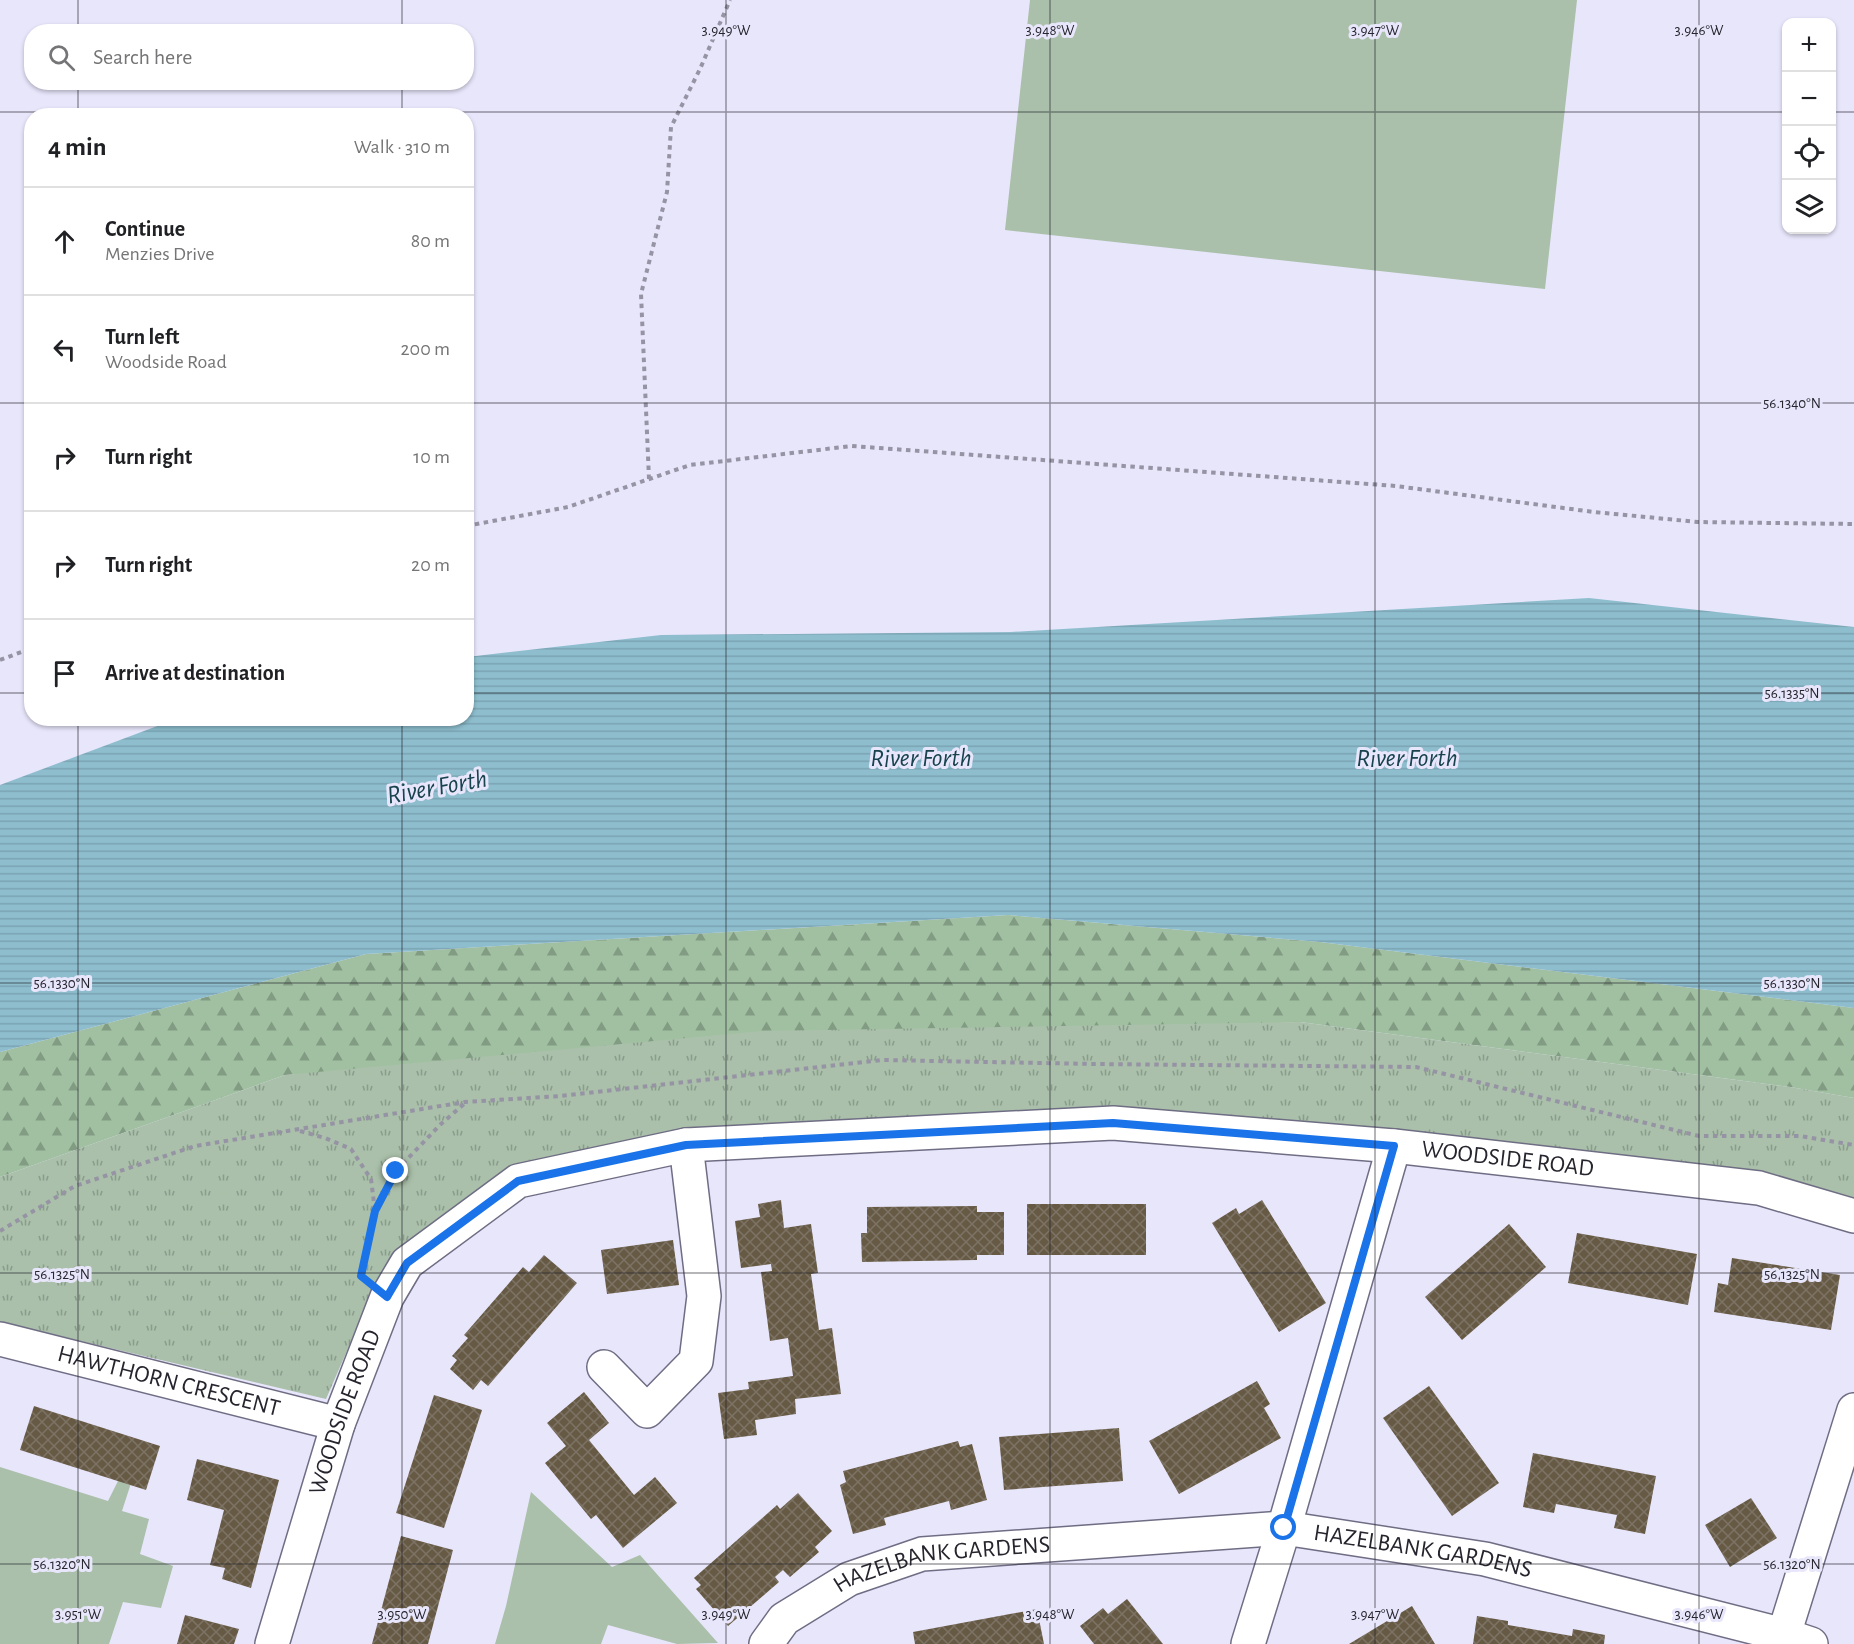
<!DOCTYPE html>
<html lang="en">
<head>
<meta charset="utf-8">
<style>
	:root { --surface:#fff; --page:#f2f2f2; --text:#202124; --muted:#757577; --line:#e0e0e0 }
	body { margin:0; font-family:"Alegreya Sans",sans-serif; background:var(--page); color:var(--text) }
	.controls { position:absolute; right:18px; top:18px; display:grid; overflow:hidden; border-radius:12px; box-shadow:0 2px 4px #0004 }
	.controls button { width:54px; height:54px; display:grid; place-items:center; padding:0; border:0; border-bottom:2px solid var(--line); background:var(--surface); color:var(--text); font:30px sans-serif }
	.stop { position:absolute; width:18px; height:18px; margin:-14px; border:4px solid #1a73e8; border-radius:50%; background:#fff }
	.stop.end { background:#1a73e8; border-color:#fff; box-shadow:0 2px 6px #0008 }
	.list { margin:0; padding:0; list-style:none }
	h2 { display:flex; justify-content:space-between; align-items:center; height:78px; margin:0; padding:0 24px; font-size:26px }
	h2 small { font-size:20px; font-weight:400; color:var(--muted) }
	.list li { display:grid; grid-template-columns:39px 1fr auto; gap:18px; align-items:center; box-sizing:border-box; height:108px; padding:0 24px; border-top:2px solid var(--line) }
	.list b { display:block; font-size:22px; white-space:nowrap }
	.list p { margin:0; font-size:20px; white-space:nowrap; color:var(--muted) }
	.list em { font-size:20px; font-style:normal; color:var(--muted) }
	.icon { flex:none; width:33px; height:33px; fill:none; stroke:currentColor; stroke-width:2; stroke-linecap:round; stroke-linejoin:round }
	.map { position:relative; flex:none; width:1854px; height:1644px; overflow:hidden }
	.search { position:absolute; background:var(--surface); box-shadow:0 2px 4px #0004; left:24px; top:24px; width:450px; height:66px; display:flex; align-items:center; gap:15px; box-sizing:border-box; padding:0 21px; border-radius:24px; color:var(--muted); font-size:22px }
	.panel { position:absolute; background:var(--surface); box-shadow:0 2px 4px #0004; left:24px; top:108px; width:450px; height:618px; border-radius:24px }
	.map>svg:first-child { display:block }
	.grass { fill:#aac0aa }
	.forest { fill:url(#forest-firs) }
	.park { fill:url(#park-tufts) }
	.water { fill:url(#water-rules) }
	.building { fill:url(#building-cross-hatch) }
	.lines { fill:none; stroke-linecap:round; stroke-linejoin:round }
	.minor-casing { stroke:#6f6d84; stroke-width:36 }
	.path { stroke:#9694a4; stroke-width:4; stroke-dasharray:4.5 4.5; stroke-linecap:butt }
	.minor { stroke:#fff; stroke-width:33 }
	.route { stroke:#1a73e8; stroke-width:8 }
	.ticks { fill:none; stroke:#26252e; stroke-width:1.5; stroke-opacity:0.45 }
	.labels { text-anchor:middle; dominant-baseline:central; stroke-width:6; stroke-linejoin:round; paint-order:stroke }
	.street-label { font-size:24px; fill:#26252e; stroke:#e8e6fb }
	.water-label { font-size:26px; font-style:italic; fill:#17424e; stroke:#e8e6fb }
	.ticks-label { font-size:15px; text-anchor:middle; fill:#26252e; stroke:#e8e6fb; stroke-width:6; stroke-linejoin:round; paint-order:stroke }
</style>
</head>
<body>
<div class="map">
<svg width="1854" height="1644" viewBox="0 0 1854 1644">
	<defs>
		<pattern id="forest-firs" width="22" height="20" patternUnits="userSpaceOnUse" patternTransform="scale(1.5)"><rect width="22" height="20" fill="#a0c0a1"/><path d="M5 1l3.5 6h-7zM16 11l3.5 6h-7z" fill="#829c84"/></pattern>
		<pattern id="park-tufts" width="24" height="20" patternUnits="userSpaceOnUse" patternTransform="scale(1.5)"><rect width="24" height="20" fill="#aac0aa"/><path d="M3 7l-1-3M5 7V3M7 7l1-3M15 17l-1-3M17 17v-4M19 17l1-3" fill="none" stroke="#8a9c8b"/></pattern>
		<pattern id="water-rules" width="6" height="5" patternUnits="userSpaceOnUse" patternTransform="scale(1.5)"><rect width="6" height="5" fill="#8ebece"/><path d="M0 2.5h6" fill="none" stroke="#7aa3b1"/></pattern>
		<pattern id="building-cross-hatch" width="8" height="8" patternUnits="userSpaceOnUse" patternTransform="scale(1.5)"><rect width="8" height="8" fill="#675a45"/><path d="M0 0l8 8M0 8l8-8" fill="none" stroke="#7d7364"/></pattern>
	</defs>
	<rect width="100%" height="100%" fill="#e8e6fb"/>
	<g class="grass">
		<polygon points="1030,0 1577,0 1545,289 1005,230"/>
		<polygon points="0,1467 108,1501 120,1477 132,1480 122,1511 149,1519 140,1554 173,1566 161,1608 123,1602 109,1644 0,1644"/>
		<polygon points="531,1492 612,1567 640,1555 718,1643 677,1644 608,1625 601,1644 495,1644 506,1606"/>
	</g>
	<polygon class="forest" points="1008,915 1320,942 1854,1008 1854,1098 1790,1087 1300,1022 285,1075 0,1177 0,1052 366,954"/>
	<polygon class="park" points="1300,1022 1790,1087 1854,1098 1854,1213 1046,1117 554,1163 374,1297 363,1314 326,1399 0,1322 0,1177 285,1075 762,1031"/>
	<polygon class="water" points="1589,598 1854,627 1854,1008 1320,942 1008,915 366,954 0,1052 0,785 176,719 466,718 467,657 661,635 1011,632"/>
	<g class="building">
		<polygon points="781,1200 784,1228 811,1224 818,1273 811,1274 819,1330 832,1328 841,1394 795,1399 796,1414 755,1420 757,1435 724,1439 718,1393 749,1389 748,1382 793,1376 788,1338 770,1341 761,1272 772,1271 771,1264 741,1268 735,1221 760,1217 758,1204"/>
		<polygon points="1262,1200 1326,1303 1279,1332 1212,1223 1236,1208 1239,1214"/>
		<rect x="1027" y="1204" width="119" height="51"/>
		<polygon points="977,1206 977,1212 1004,1212 1004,1255 977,1255 977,1260 862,1262 861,1233 867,1233 867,1207"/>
		<polygon points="1509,1224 1546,1267 1462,1340 1425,1297"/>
		<polygon points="1577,1233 1697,1254 1688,1305 1568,1283"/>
		<polygon points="673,1240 679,1285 607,1294 601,1250"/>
		<polygon points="544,1255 577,1283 488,1386 481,1380 473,1390 450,1369 457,1360 452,1356 468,1338 464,1335 523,1267 529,1272"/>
		<polygon points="1732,1258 1840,1275 1831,1330 1714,1312 1718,1283 1728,1285"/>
		<polygon points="1257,1381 1270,1404 1264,1408 1281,1438 1179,1494 1149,1441"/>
		<polygon points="1429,1386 1499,1483 1452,1516 1383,1418"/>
		<polygon points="584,1392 609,1423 589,1440 634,1495 655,1477 677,1503 623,1548 596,1515 591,1519 545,1463 566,1446 547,1423"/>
		<polygon points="434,1395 482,1410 444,1528 396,1513"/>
		<polygon points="34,1406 160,1446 146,1490 20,1450"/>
		<polygon points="1119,1428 1123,1481 1004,1490 999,1437"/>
		<polygon points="958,1441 960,1447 972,1444 987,1500 951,1510 949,1501 884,1518 886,1525 853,1534 840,1485 846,1482 843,1471"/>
		<polygon points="1533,1453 1656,1476 1645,1534 1614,1528 1617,1515 1556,1504 1554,1513 1523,1507"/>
		<polygon points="197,1459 279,1480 251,1588 222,1579 225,1568 210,1565 224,1510 187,1500"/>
		<polygon points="798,1493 832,1531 815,1547 819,1552 790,1577 783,1570 775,1577 779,1582 728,1626 696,1589 701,1585 694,1578 777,1505 780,1509"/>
		<polygon points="1751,1498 1777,1538 1730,1567 1705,1525"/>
		<polygon points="401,1536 453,1550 428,1644 372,1644"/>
		<polygon points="1127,1599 1163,1644 1094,1644 1080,1626 1103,1608 1108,1614"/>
		<polygon points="1412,1606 1435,1644 1349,1644"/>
		<polygon points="1037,1609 1044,1644 915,1644 913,1632"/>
		<polygon points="185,1615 239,1629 234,1644 177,1644"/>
		<polygon points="1477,1616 1508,1621 1508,1625 1572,1636 1573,1629 1605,1635 1604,1644 1473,1644"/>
	</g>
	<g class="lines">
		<defs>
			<g id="minor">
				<path id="s1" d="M0,1339L338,1424"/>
				<polyline points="604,1367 647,1411 696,1361 704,1296 686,1145"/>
				<path id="s2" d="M272,1644L338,1424L387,1297L407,1263L518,1181L686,1145L1113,1123L1394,1146L1759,1188L1854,1216"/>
				<path id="s3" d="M766,1644L784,1619L849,1579L922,1554L1284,1528L1485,1559L1784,1635L1811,1644"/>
				<polyline points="1248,1644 1284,1528 1394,1146"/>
				<polyline points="1781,1644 1854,1410"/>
			</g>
		</defs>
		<use href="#minor" class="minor-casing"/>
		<g class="path">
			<polyline points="649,479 641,294 667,192 671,127 700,69 730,0"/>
			<polyline points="466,526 568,507 690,465 852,446 1396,486 1594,512 1698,522 1854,524"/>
			<polyline points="0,660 32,648"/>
			<polyline points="300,1131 325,1138 351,1149 371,1179 375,1211 363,1266"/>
			<polyline points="375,1210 396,1171 441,1124 464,1104"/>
			<polyline points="0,1231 75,1186 195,1146 465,1102 560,1096 883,1060 1094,1064 1416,1067 1699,1136 1800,1136 1854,1145"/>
		</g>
		<use href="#minor" class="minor"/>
	</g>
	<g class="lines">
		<polyline class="route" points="396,1171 375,1211 361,1276 387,1297 407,1263 518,1181 686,1145 1113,1123 1394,1146 1284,1528"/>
	</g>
	<path class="ticks" d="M78,0V32M402,0V32M726,0V1644M1050,0V1644M1375,0V1644M1699,0V1644M78,82V116M402,82V116M0,112H1786M1832,112H1854M0,403H32M466,403H1854M0,693H32M466,693H1854M78,718V1644M402,718V1644M0,983H1854M0,1273H1854M0,1564H1854"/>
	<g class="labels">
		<g class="street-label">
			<text stroke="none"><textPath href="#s2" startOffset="1539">WOODSIDE ROAD</textPath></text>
			<text stroke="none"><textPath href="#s1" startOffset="174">HAWTHORN CRESCENT</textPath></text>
			<text stroke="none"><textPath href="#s2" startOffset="243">WOODSIDE ROAD</textPath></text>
			<text stroke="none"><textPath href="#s3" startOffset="688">HAZELBANK GARDENS</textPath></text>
			<text stroke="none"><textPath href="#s3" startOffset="202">HAZELBANK GARDENS</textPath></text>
		</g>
		<g class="water-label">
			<text x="921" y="758">River Forth</text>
			<text x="1407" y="758">River Forth</text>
			<text transform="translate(437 787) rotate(-10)">River Forth</text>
		</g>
	</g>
	<g class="ticks-label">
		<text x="726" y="35">3.949°W</text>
		<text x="1050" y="35">3.948°W</text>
		<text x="1375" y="35">3.947°W</text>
		<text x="1699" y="35">3.946°W</text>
		<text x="1792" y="408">56.1340°N</text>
		<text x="1792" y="698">56.1335°N</text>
		<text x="62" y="988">56.1330°N</text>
		<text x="1792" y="988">56.1330°N</text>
		<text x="62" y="1279">56.1325°N</text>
		<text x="1792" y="1279">56.1325°N</text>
		<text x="62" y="1569">56.1320°N</text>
		<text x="1792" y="1569">56.1320°N</text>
		<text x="78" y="1619">3.951°W</text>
		<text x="402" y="1619">3.950°W</text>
		<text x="726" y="1619">3.949°W</text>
		<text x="1050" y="1619">3.948°W</text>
		<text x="1375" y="1619">3.947°W</text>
		<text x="1699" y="1619">3.946°W</text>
	</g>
</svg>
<div class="controls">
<button>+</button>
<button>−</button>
<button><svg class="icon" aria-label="locate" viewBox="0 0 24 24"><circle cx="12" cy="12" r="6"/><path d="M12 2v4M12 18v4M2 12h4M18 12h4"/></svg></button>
<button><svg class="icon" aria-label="layers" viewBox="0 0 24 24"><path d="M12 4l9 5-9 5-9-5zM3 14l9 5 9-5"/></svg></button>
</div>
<div class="stop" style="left:1284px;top:1528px"></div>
<div class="stop end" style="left:396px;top:1171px"></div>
<div class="search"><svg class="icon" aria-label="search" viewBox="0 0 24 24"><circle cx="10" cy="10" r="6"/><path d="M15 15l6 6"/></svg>Search here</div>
<section class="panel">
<h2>4 min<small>Walk · 310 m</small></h2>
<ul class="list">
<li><svg class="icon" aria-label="ahead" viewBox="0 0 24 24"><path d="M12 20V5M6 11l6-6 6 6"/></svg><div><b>Continue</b><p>Menzies Drive</p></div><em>80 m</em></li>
<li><svg class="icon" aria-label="left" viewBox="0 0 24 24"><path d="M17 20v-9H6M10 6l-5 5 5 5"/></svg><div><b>Turn left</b><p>Woodside Road</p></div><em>200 m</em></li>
<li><svg class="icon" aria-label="right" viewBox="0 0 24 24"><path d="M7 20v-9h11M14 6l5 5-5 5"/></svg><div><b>Turn right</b></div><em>10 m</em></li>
<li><svg class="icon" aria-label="right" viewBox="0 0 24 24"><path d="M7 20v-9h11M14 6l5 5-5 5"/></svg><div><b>Turn right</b></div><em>20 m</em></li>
<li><svg class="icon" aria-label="arrive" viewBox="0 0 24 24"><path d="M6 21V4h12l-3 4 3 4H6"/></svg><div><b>Arrive at destination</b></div></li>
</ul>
</section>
</div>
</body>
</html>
